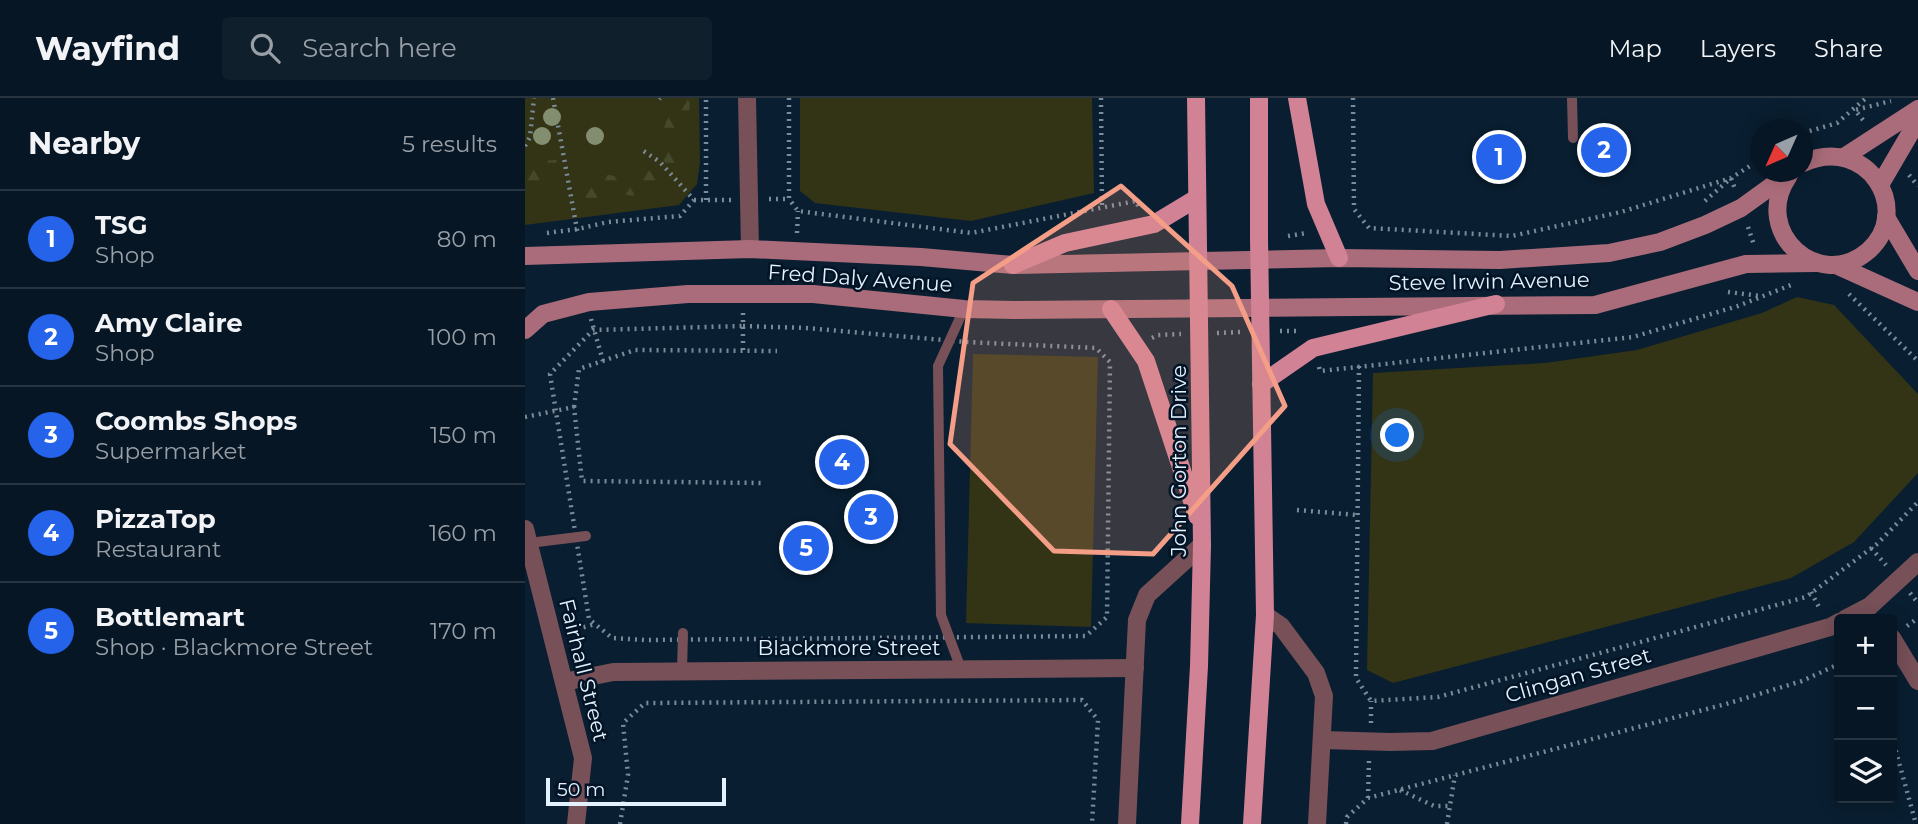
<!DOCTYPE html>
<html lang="en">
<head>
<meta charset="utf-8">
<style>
	:root { --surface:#071624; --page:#101f2c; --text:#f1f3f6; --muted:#989fa6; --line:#283541; --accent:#2563eb }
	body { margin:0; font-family:Montserrat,sans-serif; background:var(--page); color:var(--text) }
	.controls { position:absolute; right:21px; bottom:21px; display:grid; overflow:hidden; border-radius:7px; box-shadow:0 4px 18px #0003 }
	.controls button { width:63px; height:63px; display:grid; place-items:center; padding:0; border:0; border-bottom:2px solid var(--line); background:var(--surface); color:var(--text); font:35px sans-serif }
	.compass { position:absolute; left:1225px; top:21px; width:63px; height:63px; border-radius:50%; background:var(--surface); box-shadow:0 4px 18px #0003; rotate:225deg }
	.scale { position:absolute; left:21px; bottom:18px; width:180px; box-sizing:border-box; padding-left:7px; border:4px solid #e4f1fe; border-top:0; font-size:19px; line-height:24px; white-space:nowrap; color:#e4f1fe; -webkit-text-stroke:5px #021426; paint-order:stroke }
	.you { position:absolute; left:873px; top:338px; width:24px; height:24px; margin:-18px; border:5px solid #fff; border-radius:50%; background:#1a73e8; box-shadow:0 0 0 10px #1a73e833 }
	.badge { display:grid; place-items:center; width:46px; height:46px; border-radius:50%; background:var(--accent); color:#fff; font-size:23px; font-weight:700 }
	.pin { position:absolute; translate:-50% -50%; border:4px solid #fff; box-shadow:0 2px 7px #0006 }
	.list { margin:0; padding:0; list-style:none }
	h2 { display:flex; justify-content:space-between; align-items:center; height:91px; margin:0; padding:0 28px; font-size:30px }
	h2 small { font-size:23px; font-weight:400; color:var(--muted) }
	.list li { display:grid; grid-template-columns:46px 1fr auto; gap:21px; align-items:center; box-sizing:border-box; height:98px; padding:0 28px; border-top:2px solid var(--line) }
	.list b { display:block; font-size:26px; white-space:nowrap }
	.list p { margin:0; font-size:23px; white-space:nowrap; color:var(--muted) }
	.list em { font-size:23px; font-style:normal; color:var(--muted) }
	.icon { flex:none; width:38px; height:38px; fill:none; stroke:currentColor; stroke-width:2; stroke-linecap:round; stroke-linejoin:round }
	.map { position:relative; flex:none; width:1393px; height:726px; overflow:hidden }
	header { display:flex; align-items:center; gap:42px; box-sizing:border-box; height:98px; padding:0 35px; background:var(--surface); border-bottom:2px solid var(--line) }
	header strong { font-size:33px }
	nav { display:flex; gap:38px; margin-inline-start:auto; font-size:24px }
	.search { width:490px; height:63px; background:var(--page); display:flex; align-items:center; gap:18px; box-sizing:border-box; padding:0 24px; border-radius:7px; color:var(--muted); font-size:26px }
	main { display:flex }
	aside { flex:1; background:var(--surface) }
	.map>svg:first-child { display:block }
	.green { fill:#323415 }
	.forest { fill:url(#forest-firs) }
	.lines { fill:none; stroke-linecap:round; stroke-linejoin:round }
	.path { stroke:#7a8b9a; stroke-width:4.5; stroke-dasharray:2 5; stroke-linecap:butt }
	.lane { stroke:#775058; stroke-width:10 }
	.street { stroke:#775058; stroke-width:18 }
	.secondary { stroke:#aa6c7a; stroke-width:18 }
	.primary { stroke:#d28295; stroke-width:18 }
	.tree { fill:#838e70 }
	.marked { fill:#f49e87; fill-opacity:0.2; stroke:#f49e87; stroke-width:5; stroke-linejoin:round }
	.labels { text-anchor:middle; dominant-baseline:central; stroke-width:5; stroke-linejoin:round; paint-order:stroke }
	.street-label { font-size:21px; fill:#e4f1fe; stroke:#021426 }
</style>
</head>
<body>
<header>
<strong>Wayfind</strong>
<div class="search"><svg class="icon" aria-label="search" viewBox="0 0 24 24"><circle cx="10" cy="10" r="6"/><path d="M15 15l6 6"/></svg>Search here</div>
<nav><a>Map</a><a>Layers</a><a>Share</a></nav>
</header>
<main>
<aside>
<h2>Nearby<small>5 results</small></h2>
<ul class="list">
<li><span class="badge">1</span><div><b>TSG</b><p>Shop</p></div><em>80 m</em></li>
<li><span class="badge">2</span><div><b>Amy Claire</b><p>Shop</p></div><em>100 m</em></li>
<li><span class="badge">3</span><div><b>Coombs Shops</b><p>Supermarket</p></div><em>150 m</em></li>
<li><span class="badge">4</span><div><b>PizzaTop</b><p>Restaurant</p></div><em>160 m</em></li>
<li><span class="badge">5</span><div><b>Bottlemart</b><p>Shop · Blackmore Street</p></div><em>170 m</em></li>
</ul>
</aside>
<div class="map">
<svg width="1393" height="726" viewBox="0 0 1393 726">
	<defs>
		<pattern id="forest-firs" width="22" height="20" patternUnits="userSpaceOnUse" patternTransform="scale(1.75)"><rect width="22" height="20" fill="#323415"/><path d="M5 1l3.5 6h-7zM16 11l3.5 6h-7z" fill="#46482c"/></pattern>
	</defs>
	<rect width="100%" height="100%" fill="#091e30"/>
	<g class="green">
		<polygon points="0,0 174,0 175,64 172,86 154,107 0,127"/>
		<polygon points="275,0 567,0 569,95 446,123 290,105 275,93"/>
		<polygon points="1272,199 1309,207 1393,296 1393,375 1329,444 1266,480 868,585 842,572 848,275 1020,265 1112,252 1237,215"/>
		<polygon points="448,256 573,259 566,529 441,525"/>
	</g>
	<g class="forest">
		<polygon points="149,0 165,0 164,19 143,47 146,55 159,67 155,81 129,52 141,25 143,5"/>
		<polygon points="32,62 25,76 27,85 17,92 0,97 0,66 5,63"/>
		<path d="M120,70L132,78L138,95C121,100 105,99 88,93L78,101L71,100L59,109C54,96 57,82 69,74L89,78L104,71Z"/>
	</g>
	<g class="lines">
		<g class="path">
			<polyline points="28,0 53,137"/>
			<polyline points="264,0 264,101 273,113 446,135 611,103 614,110"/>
			<polyline points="576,0 577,109"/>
			<polyline points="828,0 829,111 844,130 987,138 1096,114 1206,80 1236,61"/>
			<polyline points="134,1 135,0"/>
			<polyline points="1338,22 1330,12 1366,3"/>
			<polyline points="1278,35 1312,25 1341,0"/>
			<polyline points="0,48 5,39 9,0"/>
			<polyline points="1384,77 1393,88"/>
			<polyline points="244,101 264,101"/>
			<polyline points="169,102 207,102"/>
			<polyline points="181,102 181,0"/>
			<polyline points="1180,103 1206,80 1210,91"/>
			<polyline points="1223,129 1229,147"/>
			<polyline points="22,135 53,131 83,124 155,118 169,102 135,64 117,52"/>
			<polyline points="272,135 273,113"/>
			<polyline points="763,138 782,135"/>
			<polyline points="1203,194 1235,198"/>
			<polyline points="1324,196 1393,263"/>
			<polyline points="218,215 218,253"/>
			<polyline points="66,221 78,263"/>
			<polygon points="218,228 281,230 441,244 571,250 585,264 582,519 561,538 120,542 87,540 64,521 25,276 68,232"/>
			<polyline points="755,233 775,233"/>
			<polyline points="692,235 715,234"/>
			<polyline points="627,240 633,237 656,236"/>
			<polyline points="834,268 831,580 846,603 913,599 1281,499 1352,446 1393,404"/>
			<polyline points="794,269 795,273 1108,239 1213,208 1266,187"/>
			<polyline points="49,309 54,271 110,252 252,253"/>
			<polyline points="0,319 49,309 57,383 238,385"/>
			<polyline points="772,412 832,417"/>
			<polyline points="1346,450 1361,467"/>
			<polyline points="1286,494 1295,511"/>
			<polyline points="1385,495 1393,505"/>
			<polyline points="1382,528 1393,520"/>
			<polyline points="45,533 70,526"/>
			<polyline points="846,625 846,603"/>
			<polyline points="1367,639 1391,726"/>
			<polyline points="875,692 909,708 924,708"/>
			<polyline points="843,700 844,662"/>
			<polyline points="95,726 103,677 98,625 120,605 557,602 573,622 567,726"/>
			<polyline points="821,726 822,719 843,700 1201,606 1277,583 1314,566"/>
			<polyline points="922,726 930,677"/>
		</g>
		<g class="lane">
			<polyline points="1047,0 1048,40"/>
			<polyline points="4,445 61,438"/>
			<polyline points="436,571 416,517 413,268 439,211"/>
			<polyline points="157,574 158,535"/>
		</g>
		<g class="street">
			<polyline points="222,0 225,151"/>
			<polyline points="0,431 58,660 51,726"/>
			<polyline points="740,517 756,528 791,575 799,598 792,726"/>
			<polyline points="1320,521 1345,508 1393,464"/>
			<polyline points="1367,540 1393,583"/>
			<polyline points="39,584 88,574 610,570"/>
			<polyline points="799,642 865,644 907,643 1305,529 1314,524"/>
			<polyline points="602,726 612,522 622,497 677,447"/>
		</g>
		<g class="secondary">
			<polyline points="1319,59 1393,11"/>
			<path d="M1263,79C1226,134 1294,195 1343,153C1389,113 1343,36 1278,65"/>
			<polyline points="1355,87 1393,22"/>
			<polyline points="1361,119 1393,173"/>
			<polyline points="0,158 225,151 396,159 488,167 814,160 975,162 1084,155 1135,144 1180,127 1216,110 1266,74"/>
			<polyline points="1311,167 1393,204"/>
			<polyline points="0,232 18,216 64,204 163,196 288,196 439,211 490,212 1070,207 1221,166 1292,165"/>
		</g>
		<g class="primary">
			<polyline points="772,0 791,106 814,160"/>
			<polyline points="488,167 540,145 629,126 672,100"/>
			<polyline points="586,211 621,263 672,418"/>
			<polyline points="736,286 788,250 971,206"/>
			<polyline points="665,726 674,568 677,447 671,0"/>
			<polyline points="727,726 740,517 734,140 734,0"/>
		</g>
	</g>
	<g class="tree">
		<circle cx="27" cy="19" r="9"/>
		<circle cx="17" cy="38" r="9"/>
		<circle cx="70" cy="38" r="9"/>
	</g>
	<path class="marked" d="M596,88L707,188L760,308L628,456L529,453L425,346L448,185Z"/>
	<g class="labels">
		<g class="street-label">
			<text transform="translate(335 180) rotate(4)">Fred Daly Avenue</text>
			<text transform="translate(964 183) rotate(-1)">Steve Irwin Avenue</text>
			<text transform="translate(653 363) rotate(-90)">John Gorton Drive</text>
			<text x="324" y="549">Blackmore Street</text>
			<text transform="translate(59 572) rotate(76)">Fairhall Street</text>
			<text transform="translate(1053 577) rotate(-16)">Clingan Street</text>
		</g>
	</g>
</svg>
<div class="controls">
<button>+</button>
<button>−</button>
<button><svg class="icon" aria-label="layers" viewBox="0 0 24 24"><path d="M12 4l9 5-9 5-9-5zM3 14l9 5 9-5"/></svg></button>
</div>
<svg class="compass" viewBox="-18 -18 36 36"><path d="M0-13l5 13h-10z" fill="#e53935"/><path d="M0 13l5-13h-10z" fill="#989fa6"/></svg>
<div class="scale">50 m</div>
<div class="you"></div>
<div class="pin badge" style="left:974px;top:59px">1</div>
<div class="pin badge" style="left:1079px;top:52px">2</div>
<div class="pin badge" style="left:346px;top:419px">3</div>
<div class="pin badge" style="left:317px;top:364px">4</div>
<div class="pin badge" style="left:281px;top:450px">5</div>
</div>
</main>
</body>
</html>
